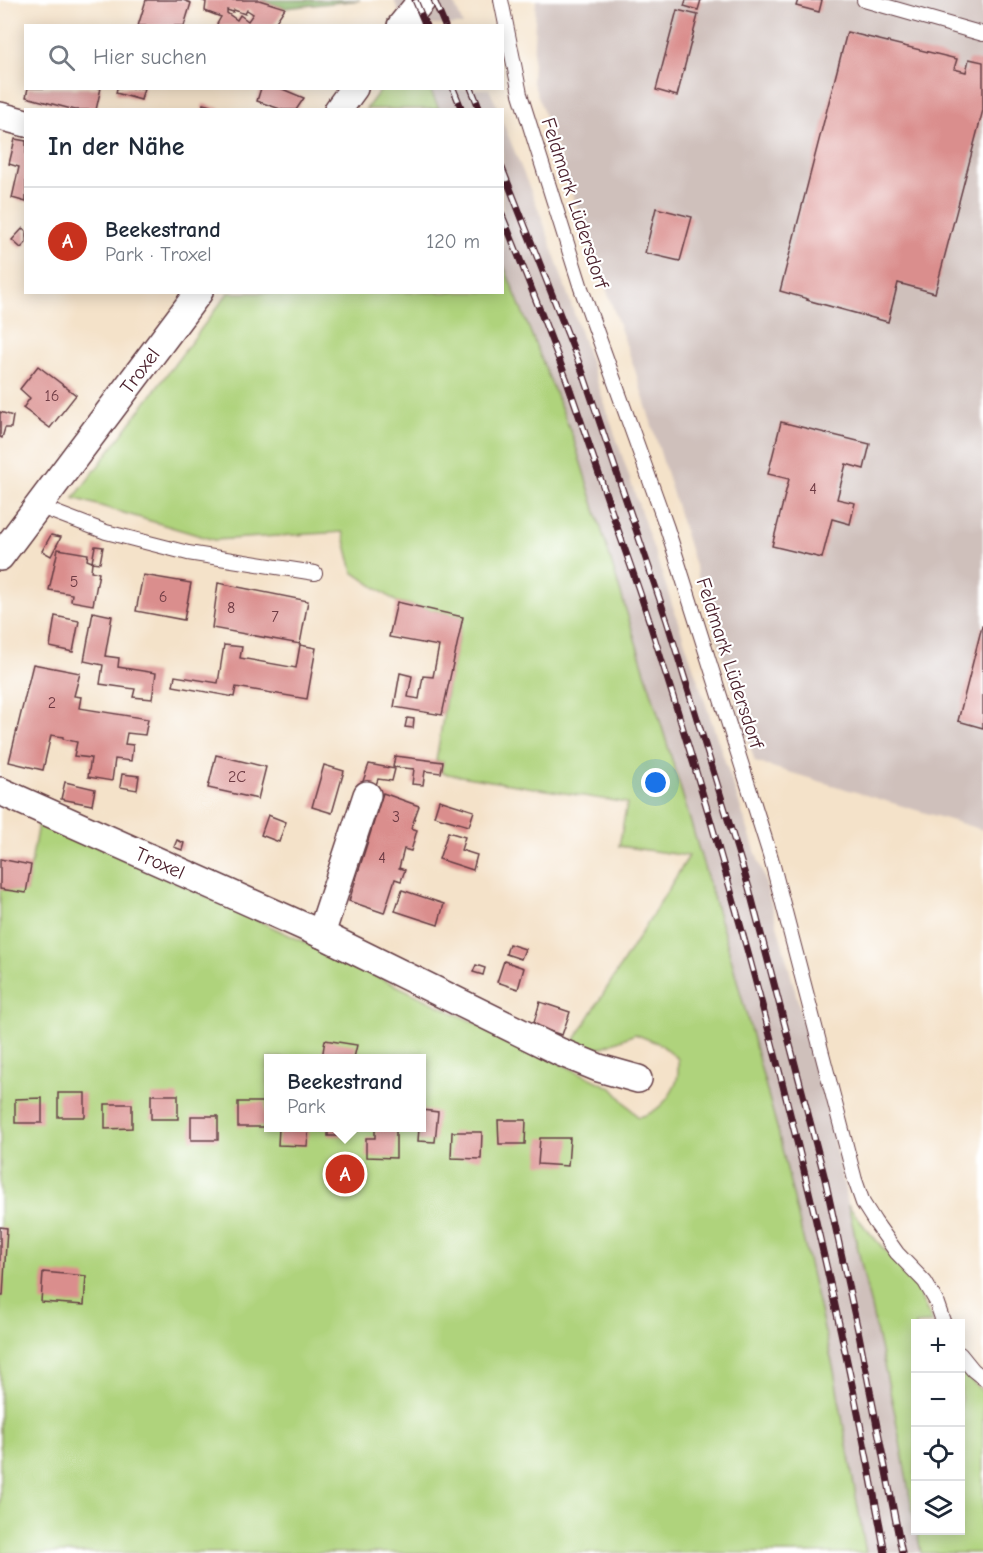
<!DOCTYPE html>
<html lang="de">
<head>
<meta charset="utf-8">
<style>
	:root { --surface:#fff; --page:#f6f6f7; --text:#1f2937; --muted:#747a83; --line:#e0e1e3; --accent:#c8321e }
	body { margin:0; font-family:"Comic Neue",sans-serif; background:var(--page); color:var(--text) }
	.controls { position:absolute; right:18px; bottom:18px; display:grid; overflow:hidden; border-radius:0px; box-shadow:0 3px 15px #0003 }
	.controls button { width:54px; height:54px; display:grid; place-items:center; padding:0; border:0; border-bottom:2px solid var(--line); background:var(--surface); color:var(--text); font:30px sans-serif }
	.you { position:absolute; left:656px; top:783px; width:21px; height:21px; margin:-15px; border:4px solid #fff; border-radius:50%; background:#1a73e8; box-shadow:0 0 0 9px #1a73e833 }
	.badge { display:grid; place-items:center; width:39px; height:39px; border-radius:50%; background:var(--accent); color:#fff; font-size:20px; font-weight:700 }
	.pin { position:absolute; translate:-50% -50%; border:3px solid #fff; box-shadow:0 2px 6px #0006 }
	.popup { position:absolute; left:264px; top:1054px; width:162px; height:78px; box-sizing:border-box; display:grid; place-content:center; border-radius:0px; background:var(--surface); filter:drop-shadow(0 2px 4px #0005); font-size:20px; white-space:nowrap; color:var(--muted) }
	.popup b { font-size:22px; color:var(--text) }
	.popup::after { content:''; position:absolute; left:50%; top:100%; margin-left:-12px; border:12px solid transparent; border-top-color:var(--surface) }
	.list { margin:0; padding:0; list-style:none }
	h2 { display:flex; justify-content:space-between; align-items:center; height:78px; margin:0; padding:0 24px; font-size:26px }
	h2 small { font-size:20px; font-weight:400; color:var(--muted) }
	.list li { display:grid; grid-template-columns:39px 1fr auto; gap:18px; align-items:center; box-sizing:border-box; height:108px; padding:0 24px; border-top:2px solid var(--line) }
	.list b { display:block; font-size:22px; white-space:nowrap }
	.list p { margin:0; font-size:20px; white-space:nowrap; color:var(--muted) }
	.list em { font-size:20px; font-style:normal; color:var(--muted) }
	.icon { flex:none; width:33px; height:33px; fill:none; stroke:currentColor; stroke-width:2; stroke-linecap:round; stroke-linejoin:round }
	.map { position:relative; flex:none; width:983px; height:1553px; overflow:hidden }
	.search { position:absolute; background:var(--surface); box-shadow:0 3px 15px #0003; left:24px; top:24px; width:480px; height:66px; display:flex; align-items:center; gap:15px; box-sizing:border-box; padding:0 21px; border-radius:0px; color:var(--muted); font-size:22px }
	.panel { position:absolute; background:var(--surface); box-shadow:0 3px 15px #0003; left:24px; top:108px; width:480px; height:186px; border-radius:0px }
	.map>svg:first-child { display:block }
	.industrial { fill:#cfc0bb }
	.green { fill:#afd37c; stroke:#7c7954; stroke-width:1.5; fill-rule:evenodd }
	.forest { fill:#8bb56c; stroke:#6a6a4c; stroke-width:1.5 }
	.building { fill:#da8e8d; fill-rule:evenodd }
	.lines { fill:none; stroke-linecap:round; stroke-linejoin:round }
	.lane-casing { stroke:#643c43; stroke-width:16 }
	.street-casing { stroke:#643c43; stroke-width:30 }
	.lane { stroke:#fff; stroke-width:14 }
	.street { stroke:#fff; stroke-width:27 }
	.rail-casing { stroke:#4a1f2b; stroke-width:7 }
	.rail { stroke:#fff; stroke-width:4.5; stroke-dasharray:14; stroke-linecap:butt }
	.labels { text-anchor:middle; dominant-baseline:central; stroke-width:4.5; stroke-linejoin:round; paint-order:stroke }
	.number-label { font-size:16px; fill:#6e3b44 }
	.street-label { font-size:20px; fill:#4a1f2b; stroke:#fff }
</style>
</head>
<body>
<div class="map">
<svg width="983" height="1553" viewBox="0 0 983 1553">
	<rect width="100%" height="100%" fill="#fff"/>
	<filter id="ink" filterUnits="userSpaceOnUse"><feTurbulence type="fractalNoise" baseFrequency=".0167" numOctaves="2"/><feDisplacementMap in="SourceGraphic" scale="12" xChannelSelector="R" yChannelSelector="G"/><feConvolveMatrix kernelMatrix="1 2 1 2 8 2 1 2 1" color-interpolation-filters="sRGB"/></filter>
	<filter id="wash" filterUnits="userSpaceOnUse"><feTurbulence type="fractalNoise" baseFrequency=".008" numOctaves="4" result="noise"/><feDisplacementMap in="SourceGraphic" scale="24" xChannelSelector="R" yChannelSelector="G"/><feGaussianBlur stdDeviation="1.35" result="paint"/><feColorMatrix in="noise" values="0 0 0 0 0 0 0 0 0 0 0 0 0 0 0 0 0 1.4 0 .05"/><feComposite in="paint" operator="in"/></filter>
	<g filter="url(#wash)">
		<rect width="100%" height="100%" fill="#f4e2c9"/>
		<g class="industrial">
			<polygon points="394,0 453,0 463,25 404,25"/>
			<polygon points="536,0 983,0 983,830 755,762 635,370 532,80"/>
			<polygon points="430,89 489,89 498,109 439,109"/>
			<polygon points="502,121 542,218 764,877 825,1100 895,1414 921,1553 866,1553 834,1371 728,947 673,763 573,437 503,264"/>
		</g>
		<g class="green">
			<polygon points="381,89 430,89 439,109 366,109"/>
			<path d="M503,264L573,437L673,763L728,947L778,1131L834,1371L866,1553H0V889L26,892L39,818L368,972L612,1088L638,1117C656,1114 669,1100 676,1083C679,1076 678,1066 678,1059L660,1044L635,1034L600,1048L571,1046L689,856L619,846L627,803L441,773L443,762L436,761L449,680L463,617L397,602L353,572L343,532L214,540L74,498L228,293L502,292ZM268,1058H422V1128H268Z"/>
			<polygon points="848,1205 864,1226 914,1284 933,1323 916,1324 915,1525 895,1414"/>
			<polygon points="961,1371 983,1392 983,1553 921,1553 917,1531 960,1530"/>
		</g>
		<polygon class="forest" points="259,0 360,0 285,8"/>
		<g id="blocks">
			<g class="building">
				<polygon points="146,0 183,0 191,3 184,26 138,26"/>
				<path d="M201,0H259L285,8L273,26H219L217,24L221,17L205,11L206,2ZM227,10L233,12L234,10L245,14L247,10L253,14L248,21L240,15L237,20L227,13Z"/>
				<polygon points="686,0 701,0 698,10 684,6"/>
				<polygon points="798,0 822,0 819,12 796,6"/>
				<polygon points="677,10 698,15 677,96 656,90"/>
				<polygon points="847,32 957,59 954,69 966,72 969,59 983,62 983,110 935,293 898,283 888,322 807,300 808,299 780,291"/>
				<polygon points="28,88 101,88 96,110 75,110 26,97"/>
				<polygon points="117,88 144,88 141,100 116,93"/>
				<polygon points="261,88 280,88 304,98 296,110 283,110 257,101"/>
				<polygon points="203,104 222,109 222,110 202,110"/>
				<polygon points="15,139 26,141 26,202 12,198 19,167 9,164"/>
				<polygon points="656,208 692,217 680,261 645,253"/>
				<polygon points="23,228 26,231 26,243 21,248 12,240"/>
				<polygon points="38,366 76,395 50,428 23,408 30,398 20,389"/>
				<polygon points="0,412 13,416 11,428 5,428 2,438 0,437"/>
				<polygon points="781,422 870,444 864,469 846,464 837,499 855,503 850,524 832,519 822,558 772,546 789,479 768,474"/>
				<polygon points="51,535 61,537 51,556 42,551"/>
				<polygon points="95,546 103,547 100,563 92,562"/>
				<polygon points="58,549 88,554 87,560 92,562 91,571 99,573 93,605 71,601 72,594 49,590"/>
				<polygon points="143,575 191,583 184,620 136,611"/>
				<polygon points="218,583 308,601 300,644 212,628"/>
				<polygon points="397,602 463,617 442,715 394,707 400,673 412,676 408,697 419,699 423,676 433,677 439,646 389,637"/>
				<polygon points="93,612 112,616 105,656 119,658 118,667 156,673 152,699 133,697 135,689 100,684 103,665 84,661"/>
				<polygon points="55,616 79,621 73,652 50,647"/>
				<polygon points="982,626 983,626 983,728 958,721"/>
				<polygon points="224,645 242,647 240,658 296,668 300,645 316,648 307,699 236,687 234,697 173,686 175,676 218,683"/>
				<polygon points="33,664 80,673 74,696 81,697 79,708 148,719 145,735 127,733 125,744 133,745 131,761 115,759 112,781 88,777 91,758 74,756 77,742 63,739 63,737 51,735 43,770 9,762"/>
				<polygon points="407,718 414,719 413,728 405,727"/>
				<polygon points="216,755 266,767 258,799 208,788"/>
				<polygon points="395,756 443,762 441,773 425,771 423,785 412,784 414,769 393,767"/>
				<polygon points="369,764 395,769 392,781 378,779 373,794 361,787"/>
				<polygon points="324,765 344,771 332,813 312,807"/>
				<polygon points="122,774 139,776 137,790 120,787"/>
				<polygon points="65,782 95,789 92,805 61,799"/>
				<polygon points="383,793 419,806 411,828 417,830 411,851 404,849 399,868 405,870 401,881 395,879 384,913 349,901"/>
				<polygon points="439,800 474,811 469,826 434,816"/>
				<polygon points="268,815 286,822 279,842 261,835"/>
				<polygon points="448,832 465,837 461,850 477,855 473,870 439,859"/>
				<polygon points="177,840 184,843 182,850 174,847"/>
				<polygon points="0,859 31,865 26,893 0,889"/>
				<polygon points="402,890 444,904 438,925 395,911"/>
				<polygon points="509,944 525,949 521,959 506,954"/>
				<polygon points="504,961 524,968 518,989 497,982"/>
				<polygon points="476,965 485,968 483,975 473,972"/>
				<polygon points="540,1002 570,1012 562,1035 533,1026"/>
				<polygon points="325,1040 357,1045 354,1058 322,1058"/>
				<rect x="58" y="1093" width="27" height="24"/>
				<rect x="151" y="1095" width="27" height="24"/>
				<polygon points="42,1098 42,1123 15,1123 15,1099"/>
				<rect x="238" y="1102" width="27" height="25"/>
				<polygon points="105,1104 132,1104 132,1128 105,1129"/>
				<polygon points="422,1110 438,1112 435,1142 418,1141 419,1128 422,1128"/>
				<rect x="191" y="1116" width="27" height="24"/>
				<polygon points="498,1120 526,1120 525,1144 499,1144"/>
				<polygon points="279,1128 309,1128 307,1146 278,1145"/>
				<rect x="328" y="1128" width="22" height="8"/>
				<polygon points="375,1128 396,1128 396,1158 366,1157 366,1138 375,1138"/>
				<polygon points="452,1132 482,1132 481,1159 451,1158"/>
				<polygon points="540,1138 570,1138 568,1166 538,1164"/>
				<polygon points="0,1227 7,1228 3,1296 0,1296"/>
				<polygon points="43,1272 86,1276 84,1305 41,1302"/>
			</g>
		</g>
	</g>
	<g filter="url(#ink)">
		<use href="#blocks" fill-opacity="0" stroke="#643c43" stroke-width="1.5"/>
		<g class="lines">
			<defs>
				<g id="lane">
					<polyline points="501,0 520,94 581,288 667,528 771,858 855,1180 863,1203 875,1222 897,1253 925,1282 936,1301 944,1324"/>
					<polyline points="864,0 983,34"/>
					<polyline points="38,506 106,532 188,553 315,573"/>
					<polyline points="960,1354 973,1370 983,1378"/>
				</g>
				<g id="street">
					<polyline points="401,26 422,0"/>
					<polyline points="338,110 354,88"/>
					<polyline points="0,116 26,123"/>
					<polyline points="0,557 199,292"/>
					<polyline points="0,791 321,934 560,1052 599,1068 638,1079"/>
					<polyline points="321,934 367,795"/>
				</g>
			</defs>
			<use href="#lane" class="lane-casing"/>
			<use href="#street" class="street-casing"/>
			<use href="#lane" class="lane"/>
			<use href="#street" class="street"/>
			<defs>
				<g id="rail">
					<polyline points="415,0 426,26"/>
					<polyline points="434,0 445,26"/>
					<polyline points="453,88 462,110"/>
					<polyline points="471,88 480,110"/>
					<polyline points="502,168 583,373 667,621 749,888 825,1179 859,1335 902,1553"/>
					<path d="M502,215C524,269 545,323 566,378C583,426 599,475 616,524C628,559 641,594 652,630C749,932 828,1241 885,1553"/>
				</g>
			</defs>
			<use href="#rail" class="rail-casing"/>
			<use href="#rail" class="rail"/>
		</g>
	</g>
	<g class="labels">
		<g class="number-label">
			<text x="52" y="396">16</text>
			<text x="813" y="489">4</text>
			<text x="74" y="582">5</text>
			<text x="163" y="597">6</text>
			<text x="231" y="608">8</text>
			<text x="275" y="617">7</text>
			<text x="52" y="703">2</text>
			<text x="237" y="777">2C</text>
			<text x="396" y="817">3</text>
			<text x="382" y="858">4</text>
		</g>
		<g class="street-label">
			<text transform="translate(575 203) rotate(72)">Feldmark Lüdersdorf</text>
			<text transform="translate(140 371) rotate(-53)">Troxel</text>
			<text transform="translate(730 663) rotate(72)">Feldmark Lüdersdorf</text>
			<text transform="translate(160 863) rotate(24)">Troxel</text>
		</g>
	</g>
</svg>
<div class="controls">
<button>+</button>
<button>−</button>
<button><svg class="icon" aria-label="locate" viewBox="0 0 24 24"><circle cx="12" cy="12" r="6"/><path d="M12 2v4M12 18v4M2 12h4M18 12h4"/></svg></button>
<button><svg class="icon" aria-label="layers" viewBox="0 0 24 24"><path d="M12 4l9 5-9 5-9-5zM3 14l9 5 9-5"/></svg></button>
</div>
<div class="you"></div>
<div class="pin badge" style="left:345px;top:1174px">A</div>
<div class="popup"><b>Beekestrand</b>Park</div>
<div class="search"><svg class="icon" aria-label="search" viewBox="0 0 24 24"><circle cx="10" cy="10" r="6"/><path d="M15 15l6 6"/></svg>Hier suchen</div>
<section class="panel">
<h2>In der Nähe<small></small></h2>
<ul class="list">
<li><span class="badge">A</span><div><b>Beekestrand</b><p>Park · Troxel</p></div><em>120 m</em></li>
</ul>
</section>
</div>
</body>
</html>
